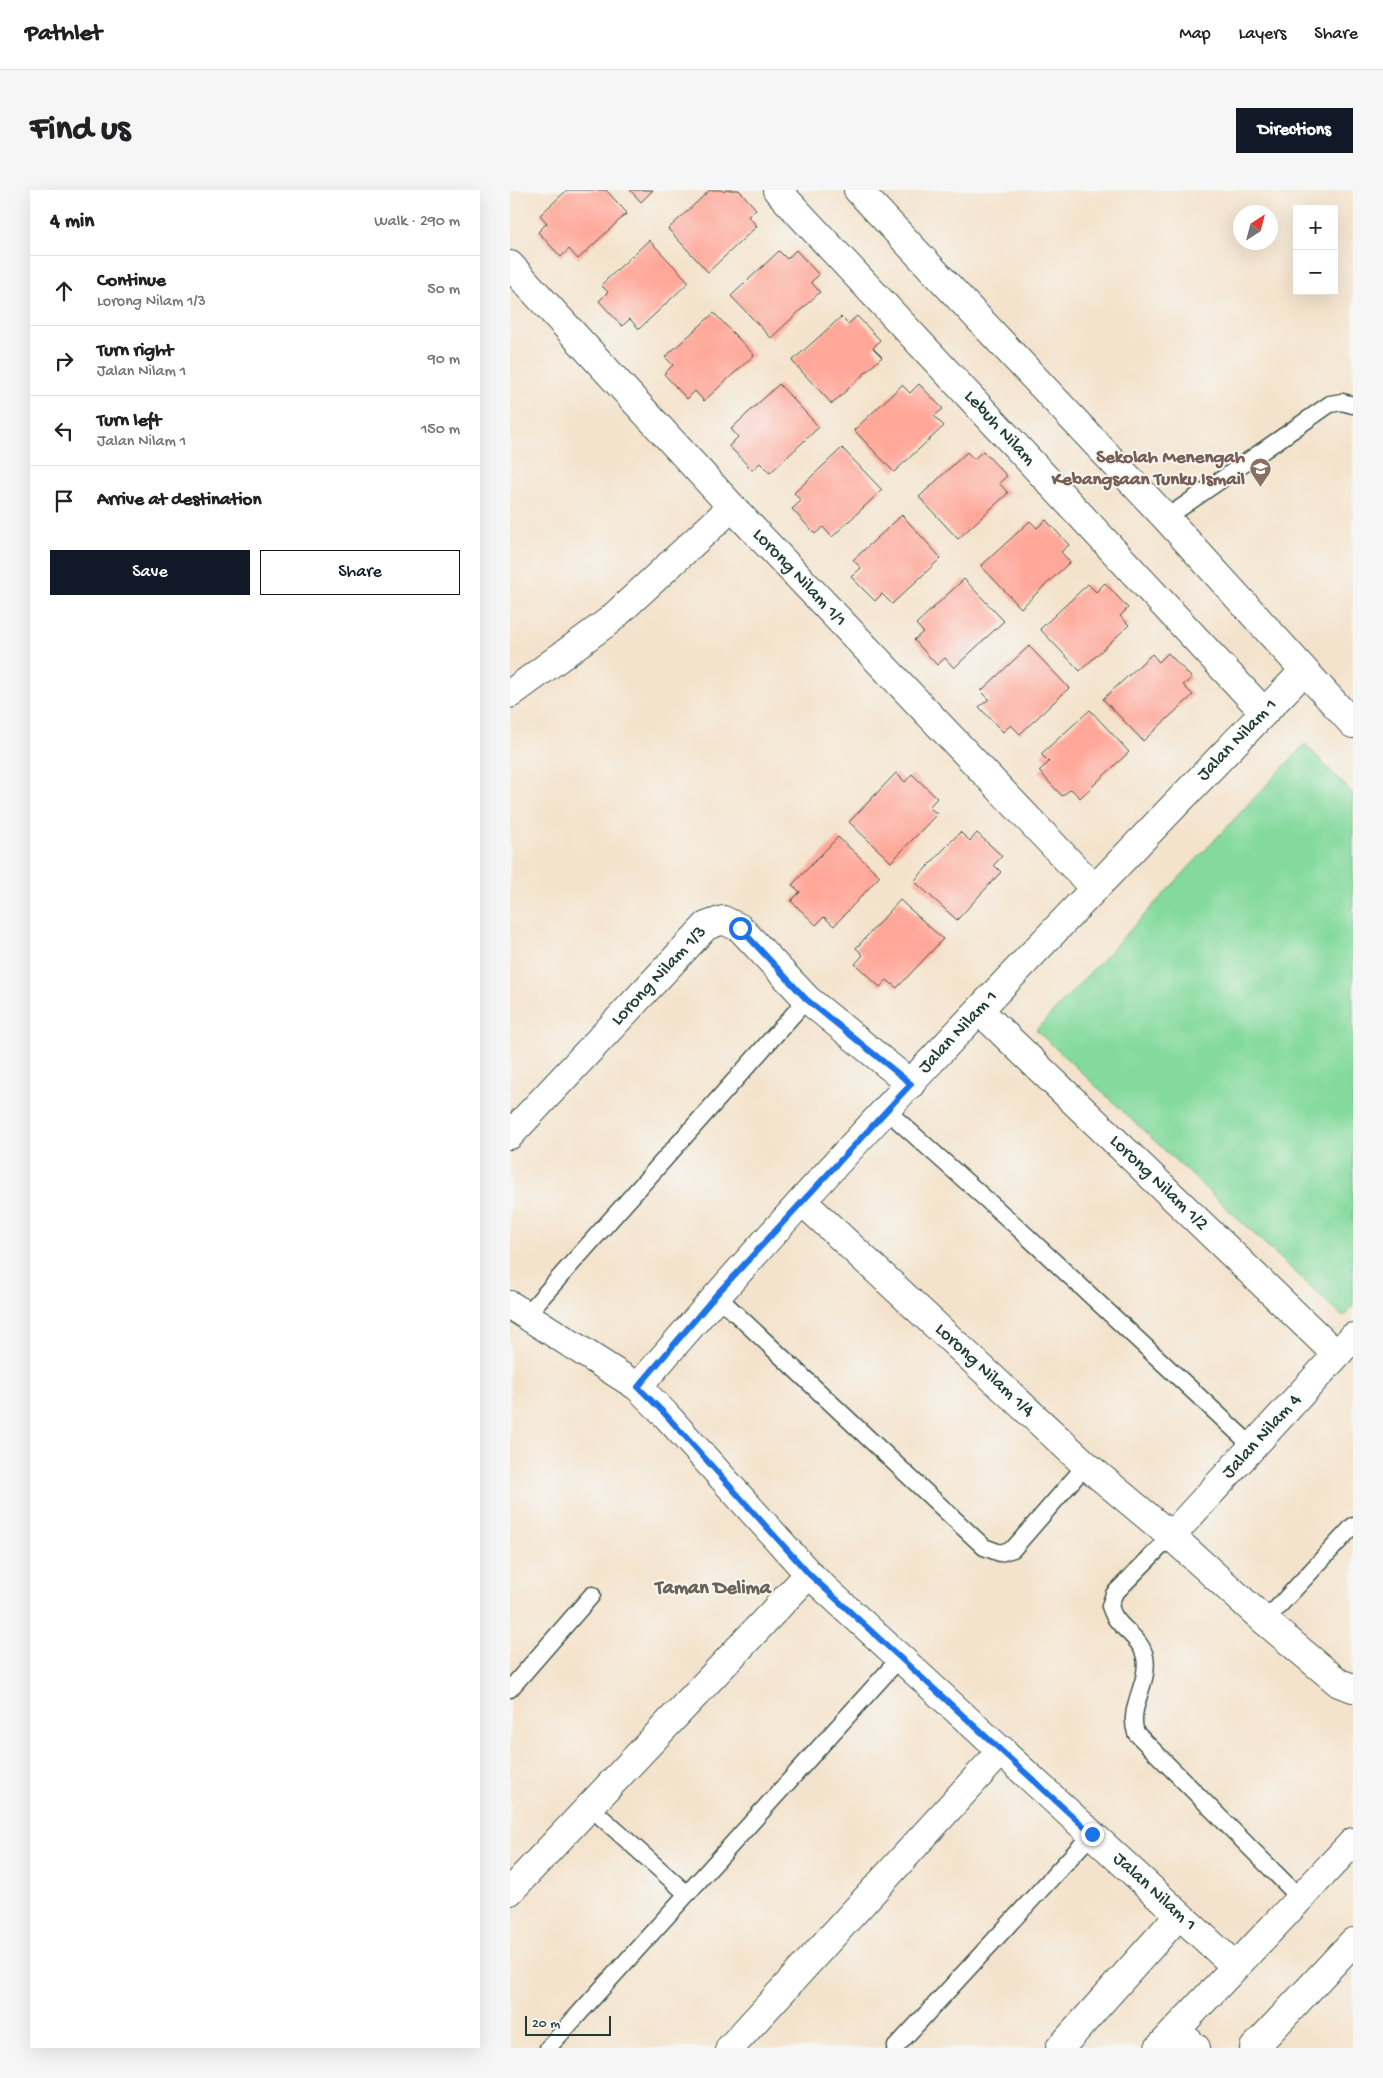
<!DOCTYPE html>
<html lang="en">
<head>
<meta charset="utf-8">
<style>
	:root { --surface:#fff; --page:#f6f6f6; --text:#202124; --muted:#757577; --line:#e0e0e0; --accent:#111827 }
	body { margin:0; font-family:"Gochi Hand",sans-serif; background:var(--page); color:var(--text) }
	.controls { position:absolute; right:15px; top:15px; display:grid; overflow:hidden; border-radius:0px; box-shadow:0 5px 20px #0002 }
	.controls button { width:45px; height:45px; display:grid; place-items:center; padding:0; border:0; border-bottom:1px solid var(--line); background:var(--surface); color:var(--text); font:25px sans-serif }
	.compass { position:absolute; left:723px; top:15px; width:45px; height:45px; border-radius:50%; background:var(--surface); box-shadow:0 5px 20px #0002; rotate:36deg }
	.scale { position:absolute; left:15px; bottom:12px; width:86px; box-sizing:border-box; padding-left:5px; border:2px solid #1f3d34; border-top:0; font-size:14px; line-height:18px; white-space:nowrap; color:#1f3d34; -webkit-text-stroke:4px #f6f6f2; paint-order:stroke }
	.stop { position:absolute; width:15px; height:15px; margin:-11px; border:4px solid #1a73e8; border-radius:50%; background:#fff }
	.stop.end { background:#1a73e8; border-color:#fff; box-shadow:0 1px 5px #0008 }
	.list { margin:0; padding:0; list-style:none }
	h2 { display:flex; justify-content:space-between; align-items:center; height:65px; margin:0; padding:0 20px; font-size:21px }
	h2 small { font-size:16px; font-weight:400; color:var(--muted) }
	.list li { display:grid; grid-template-columns:32px 1fr auto; gap:15px; align-items:center; box-sizing:border-box; height:70px; padding:0 20px; border-top:1px solid var(--line) }
	.list b { display:block; font-size:19px; white-space:nowrap }
	.list p { margin:0; font-size:16px; white-space:nowrap; color:var(--muted) }
	.list em { font-size:16px; font-style:normal; color:var(--muted) }
	.actions { display:flex; gap:10px; padding:15px 20px }
	.actions a { flex:1; padding:11px 0; border:1px solid var(--accent); border-radius:0px; text-align:center; font-size:18px; color:var(--accent) }
	.actions .main { background:var(--accent); color:#fff }
	.icon { flex:none; width:28px; height:28px; fill:none; stroke:currentColor; stroke-width:2; stroke-linecap:round; stroke-linejoin:round }
	.map { position:relative; flex:none; width:843px; height:1858px; overflow:hidden; border-radius:0px }
	header { display:flex; align-items:center; gap:30px; box-sizing:border-box; height:70px; padding:0 25px; background:var(--surface); border-bottom:1px solid var(--line) }
	header strong { font-size:24px }
	nav { display:flex; gap:28px; margin-inline-start:auto; font-size:18px }
	.intro { display:flex; align-items:center; justify-content:space-between; box-sizing:border-box; height:120px; padding:0 30px }
	h1 { margin:0; font-size:35px }
	.button { padding:12px 22px; border-radius:0px; background:var(--accent); color:#fff; font-size:18px; font-weight:700 }
	main { display:flex; gap:30px; padding:0 30px }
	aside { flex:1; background:var(--surface); border-radius:0px; box-shadow:0 5px 20px #0002 }
	.map>svg:first-child { display:block }
	.green { fill:#84da9d; stroke:#528c68 }
	.building { fill:#ffa89a }
	.lines { fill:none; stroke-linecap:round; stroke-linejoin:round }
	.service-casing { stroke:#3f564b; stroke-width:19 }
	.minor-casing { stroke:#3f564b; stroke-width:30 }
	.service { stroke:#fff; stroke-width:16 }
	.minor { stroke:#fff; stroke-width:28 }
	.route { stroke:#1a73e8; stroke-width:6 }
	.labels { text-anchor:middle; dominant-baseline:central; stroke-width:4; stroke-linejoin:round; paint-order:stroke }
	.street-label { font-size:19px; fill:#1f3d34; stroke:#f6f6f2 }
	.education-label { font-size:19px; font-weight:bold; fill:#785e54; stroke:#f6f6f2; text-anchor:end }
	.neighbourhood-label { font-size:20px; font-weight:bold; fill:#6d6258; stroke:#f6f6f2 }
</style>
</head>
<body>
<header>
<strong>Pathlet</strong>
<nav><a>Map</a><a>Layers</a><a>Share</a></nav>
</header>
<div class="intro"><h1>Find us</h1><a class="button">Directions</a></div>
<main>
<aside>
<h2>4 min<small>Walk · 290 m</small></h2>
<ul class="list">
<li><svg class="icon" aria-label="ahead" viewBox="0 0 24 24"><path d="M12 20V5M6 11l6-6 6 6"/></svg><div><b>Continue</b><p>Lorong Nilam 1/3</p></div><em>50 m</em></li>
<li><svg class="icon" aria-label="right" viewBox="0 0 24 24"><path d="M7 20v-9h11M14 6l5 5-5 5"/></svg><div><b>Turn right</b><p>Jalan Nilam 1</p></div><em>90 m</em></li>
<li><svg class="icon" aria-label="left" viewBox="0 0 24 24"><path d="M17 20v-9H6M10 6l-5 5 5 5"/></svg><div><b>Turn left</b><p>Jalan Nilam 1</p></div><em>150 m</em></li>
<li><svg class="icon" aria-label="arrive" viewBox="0 0 24 24"><path d="M6 21V4h12l-3 4 3 4H6"/></svg><div><b>Arrive at destination</b></div></li>
</ul>
<div class="actions"><a class="main">Save</a><a>Share</a></div>
</aside>
<div class="map">
<svg width="843" height="1858" viewBox="0 0 843 1858">
	<rect width="100%" height="100%" fill="#f6f6f2"/>
	<filter id="ink" filterUnits="userSpaceOnUse"><feTurbulence type="fractalNoise" baseFrequency=".02" numOctaves="2"/><feDisplacementMap in="SourceGraphic" scale="10" xChannelSelector="R" yChannelSelector="G"/><feConvolveMatrix kernelMatrix="1 2 1 2 8 2 1 2 1" color-interpolation-filters="sRGB"/></filter>
	<filter id="wash" filterUnits="userSpaceOnUse"><feTurbulence type="fractalNoise" baseFrequency=".0096" numOctaves="4" result="noise"/><feDisplacementMap in="SourceGraphic" scale="20" xChannelSelector="R" yChannelSelector="G"/><feGaussianBlur stdDeviation="1.12" result="paint"/><feColorMatrix in="noise" values="0 0 0 0 0 0 0 0 0 0 0 0 0 0 0 0 0 1.4 0 .05"/><feComposite in="paint" operator="in"/></filter>
	<g filter="url(#wash)">
		<rect width="100%" height="100%" fill="#f4e3cc"/>
		<polygon class="green" points="795,554 843,604 843,1116 833,1127 526,840"/>
		<g id="blocks">
			<g class="building">
				<polygon points="57,0 96,0 117,23 68,69 59,59 51,67 28,42 37,33 30,25"/>
				<polygon points="120,0 143,0 131,12"/>
				<polygon points="200,0 212,0 214,2 216,0 229,0 246,19 238,26 247,36 198,82 158,39"/>
				<polygon points="139,50 179,92 129,139 120,129 112,136 89,111 98,102 91,95"/>
				<polygon points="286,60 309,85 301,92 310,102 261,148 221,106 269,61 277,69"/>
				<polygon points="204,123 244,165 194,211 185,201 177,209 154,184 163,175 155,167"/>
				<polygon points="347,126 370,150 363,158 372,167 322,214 282,171 331,127 338,134"/>
				<polygon points="269,194 309,237 260,283 250,273 242,280 219,256 228,247 221,239"/>
				<polygon points="409,194 433,219 424,226 434,236 384,282 344,240 392,195 400,203"/>
				<polygon points="332,258 372,300 322,347 313,337 305,344 282,319 291,311 284,303"/>
				<polygon points="473,261 497,286 489,293 498,303 448,349 409,307 457,262 464,269"/>
				<polygon points="392,325 431,368 382,414 372,404 365,411 341,387 351,378 343,370"/>
				<polygon points="536,330 559,355 551,362 560,372 511,418 471,376 520,331 527,338"/>
				<polygon points="454,389 494,431 444,478 435,468 427,475 404,450 413,442 406,434"/>
				<polygon points="595,393 618,418 610,426 619,435 570,481 530,439 578,394 586,402"/>
				<polygon points="519,456 559,498 510,544 501,535 493,542 469,517 479,509 471,501"/>
				<polygon points="658,463 682,488 673,495 683,505 633,551 593,509 642,464 649,472"/>
				<polygon points="580,520 619,562 570,608 561,599 552,606 529,581 539,572 531,564"/>
				<polygon points="386,583 395,592 402,584 427,608 419,617 427,624 381,672 339,632"/>
				<polygon points="450,642 460,651 467,643 492,666 484,675 491,682 447,730 404,691"/>
				<polygon points="328,647 370,686 324,736 314,727 306,735 281,711 290,702 282,695"/>
				<polygon points="390,710 433,749 387,798 377,790 370,797 345,774 353,765 346,758"/>
			</g>
		</g>
	</g>
	<g filter="url(#ink)">
		<use href="#blocks" fill-opacity="0" stroke="#3f564b" stroke-width="1"/>
		<g class="lines">
			<defs>
				<g id="service">
					<polyline points="656,328 820,214 832,212 843,215"/>
					<polyline points="376,920 506,1036 742,1256"/>
					<polyline points="206,1105 474,1357 490,1363 503,1359 576,1275"/>
					<polyline points="16,1125 297,809"/>
					<path d="M661,1346L604,1404L600,1416C602,1421 603,1426 607,1430C616,1442 632,1451 635,1467C640,1493 617,1517 626,1543L791,1709"/>
					<polyline points="755,1431 843,1336"/>
					<polyline points="0,1499 82,1405"/>
					<polyline points="80,1617 177,1704"/>
					<polyline points="38,1858 390,1468"/>
					<polyline points="385,1858 582,1644"/>
				</g>
				<g id="minor">
					<path id="s1" d="M267,0L754,522"/>
					<polyline points="348,0 656,328 843,534"/>
					<path id="s2" d="M0,75L222,317L584,698"/>
					<polyline points="0,504 99,431 222,317"/>
					<path id="s3" d="M470,821L826,1164"/>
					<path id="s4" d="M0,945L196,736L213,730L230,738L297,809L401,894"/>
					<path id="s5" d="M292,1011L576,1275L661,1346L755,1431L829,1493L843,1498"/>
					<path id="s6" d="M0,1115L128,1197L155,1224L299,1384L725,1776"/>
					<path id="s7" d="M128,1197C340,949 568,716 794,481"/>
					<path id="s8" d="M661,1346L843,1147"/>
					<polyline points="0,1701 299,1384"/>
					<polyline points="666,1840 686,1858"/>
					<polyline points="220,1858 492,1560"/>
					<polyline points="550,1858 669,1725"/>
					<polyline points="649,1858 843,1652"/>
					<polyline points="744,1858 843,1752"/>
				</g>
			</defs>
			<use href="#service" class="service-casing"/>
			<use href="#minor" class="minor-casing"/>
			<use href="#service" class="service"/>
			<use href="#minor" class="minor"/>
		</g>
	</g>
	<g class="lines" filter="url(#ink)">
		<polyline class="route" points="230,738 296,809 401,894 206,1105 128,1197 155,1224 299,1384 582,1644"/>
	</g>
	<defs>
		<symbol id="school-pin" viewBox="-11 -11 22 30"><path d="M0 17L-7.5 6A9.5 9.5 0 1 1 7.5 6Z" fill="#8d6e63" stroke="#f6f6f2"/><path d="M0-5L7-2L0 1L-7-2ZM-4 1L0 2.5L4 1V4Q0 6-4 4Z" fill="#fff"/></symbol>
	</defs>
	<g fill-rule="evenodd">
		<use href="#school-pin" x="738" y="266" width="25" height="34"/>
	</g>
	<g class="labels">
		<g class="street-label">
			<text stroke="none"><textPath href="#s1" startOffset="326">Lebuh Nilam</textPath></text>
			<text stroke="none"><textPath href="#s2" startOffset="426">Lorong Nilam 1/1</textPath></text>
			<text stroke="none"><textPath href="#s7" startOffset="882">Jalan Nilam 1</textPath></text>
			<text stroke="none"><textPath href="#s4" startOffset="218">Lorong Nilam 1/3</textPath></text>
			<text stroke="none"><textPath href="#s7" startOffset="478">Jalan Nilam 1</textPath></text>
			<text stroke="none"><textPath href="#s3" startOffset="248">Lorong Nilam 1/2</textPath></text>
			<text stroke="none"><textPath href="#s5" startOffset="249">Lorong Nilam 1/4</textPath></text>
			<text stroke="none"><textPath href="#s8" startOffset="135">Jalan Nilam 4</textPath></text>
			<text stroke="none"><textPath href="#s6" startOffset="875">Jalan Nilam 1</textPath></text>
		</g>
		<g class="education-label">
			<text x="735" y="268">Sekolah Menengah<tspan x="735" dy="22">Kebangsaan Tunku Ismail</tspan></text>
		</g>
		<g class="neighbourhood-label">
			<text x="203" y="1399">Taman Delima</text>
		</g>
	</g>
</svg>
<div class="controls">
<button>+</button>
<button>−</button>
</div>
<svg class="compass" viewBox="-18 -18 36 36"><path d="M0-13l5 13h-10z" fill="#e53935"/><path d="M0 13l5-13h-10z" fill="#757577"/></svg>
<div class="scale">20 m</div>
<div class="stop" style="left:230px;top:738px"></div>
<div class="stop end" style="left:582px;top:1644px"></div>
</div>
</main>
</body>
</html>
